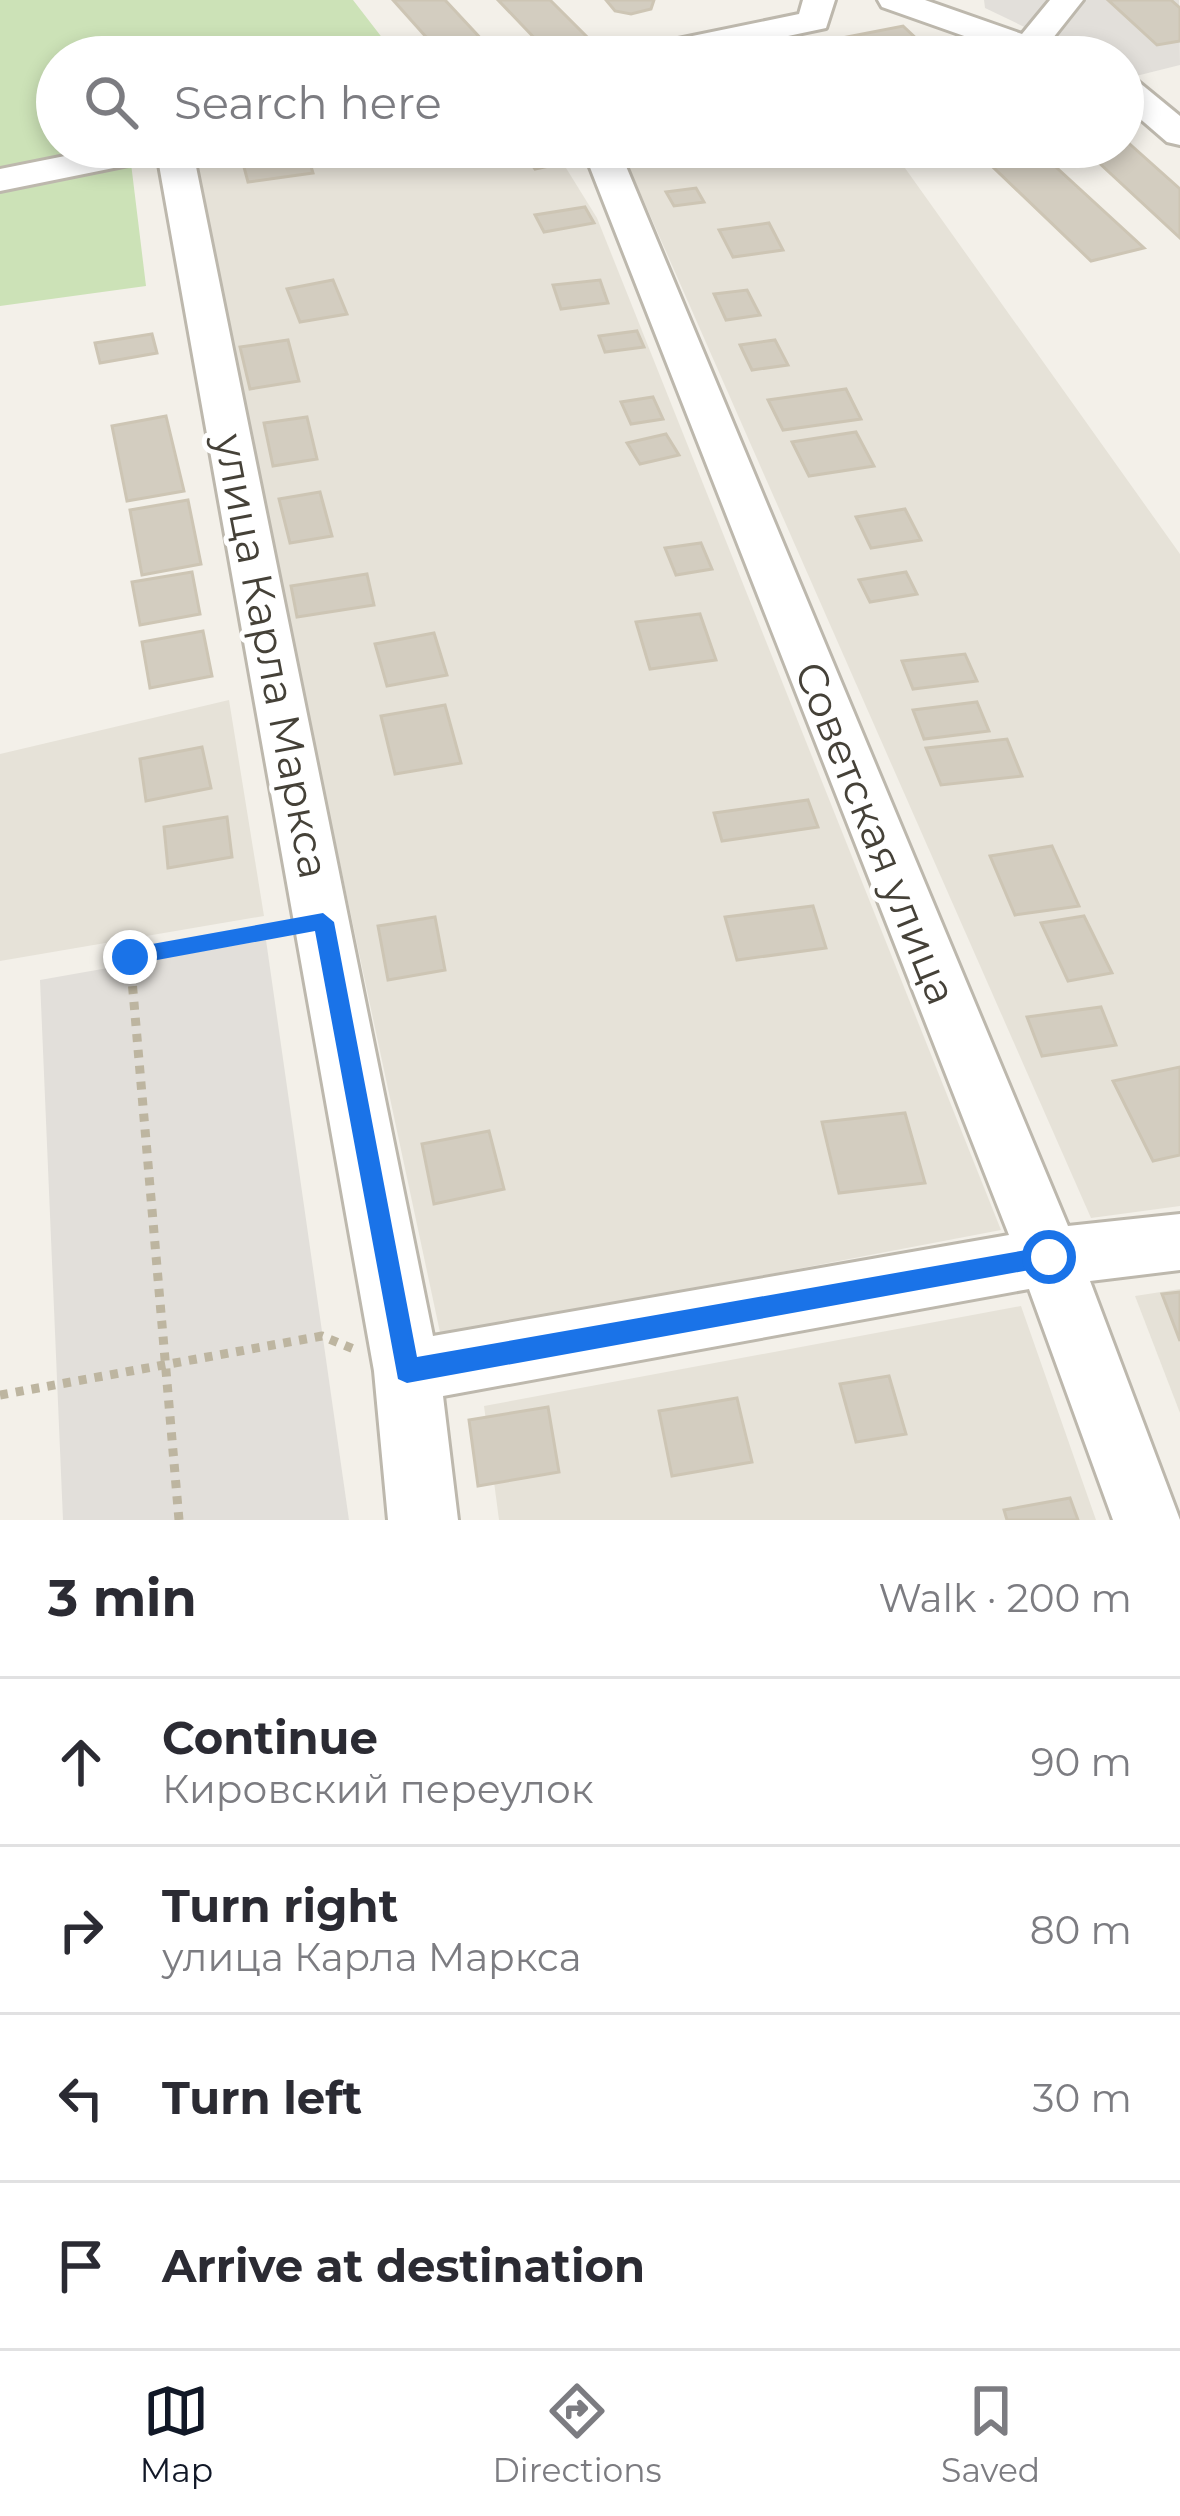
<!DOCTYPE html>
<html lang="en">
<head>
<meta charset="utf-8">
<style>
	:root { --surface:#fff; --page:#f2f2f3; --text:#2b2b33; --muted:#7c7c81; --line:#e1e1e2; --accent:#111827 }
	body { margin:0; font-family:Montserrat,sans-serif; background:var(--page); color:var(--text) }
	.stop { position:absolute; width:36px; height:36px; margin:-27px; border:9px solid #1a73e8; border-radius:50%; background:#fff }
	.stop.end { background:#1a73e8; border-color:#fff; box-shadow:0 3px 12px #0008 }
	.list { margin:0; padding:0; list-style:none }
	h2 { display:flex; justify-content:space-between; align-items:center; height:156px; margin:0; padding:0 48px; font-size:51px }
	h2 small { font-size:39px; font-weight:400; color:var(--muted) }
	.list li { display:grid; grid-template-columns:78px 1fr auto; gap:36px; align-items:center; box-sizing:border-box; height:168px; padding:0 48px; border-top:3px solid var(--line) }
	.list b { display:block; font-size:45px; white-space:nowrap }
	.list p { margin:0; font-size:39px; white-space:nowrap; color:var(--muted) }
	.list em { font-size:39px; font-style:normal; color:var(--muted) }
	.icon { flex:none; width:66px; height:66px; fill:none; stroke:currentColor; stroke-width:2; stroke-linecap:round; stroke-linejoin:round }
	.map { position:relative; flex:none; width:1180px; height:1520px; overflow:hidden }
	.search { position:absolute; background:var(--surface); box-shadow:0 6px 18px #0003; left:36px; right:36px; top:36px; height:132px; display:flex; align-items:center; gap:30px; box-sizing:border-box; padding:0 42px; border-radius:66px; color:var(--muted); font-size:45px }
	.sheet { height:828px; background:var(--surface) }
	nav { display:flex; justify-content:space-around; align-items:center; box-sizing:border-box; height:168px; border-top:3px solid var(--line); background:var(--surface); font-size:33px; color:var(--muted) }
	nav a { display:grid; justify-items:center; gap:6px }
	nav .on { color:var(--accent) }
	.map>svg:first-child { display:block }
	.residential { fill:#e6e2d8 }
	.industrial { fill:#e2dfda }
	.green { fill:#cce2b7 }
	.building { fill:#d3cdc0; stroke:#cdc5b4; stroke-width:3 }
	.lines { fill:none; stroke-linecap:round; stroke-linejoin:round }
	.minor-casing { stroke:#bdb8ad; stroke-width:6 }
	.path { stroke:#bdb5a0; stroke-width:9; stroke-dasharray:8 8; stroke-linecap:butt }
	.minor { fill:#fff; fill-rule:evenodd }
	.route { fill:#1a73e8 }
	.labels { text-anchor:middle; dominant-baseline:central; stroke-width:10; stroke-linejoin:round; paint-order:stroke }
	.street-label { font-size:42px; fill:#454138; stroke:#fff }
</style>
</head>
<body>
<div class="map">
<svg width="1180" height="1520" viewBox="0 0 1180 1520">
	<rect width="100%" height="100%" fill="#f3f0e9"/>
	<g class="residential">
		<polygon points="247,147 553,147 597,218 1001,1230 441,1337 189,157"/>
		<polygon points="620,147 890,147 1180,554 1180,1206 1091,1218"/>
		<polygon points="229,700 264,916 0,961 0,754"/>
		<polygon points="1180,1289 1180,1413 1135,1296"/>
		<polygon points="1021,1306 1096,1520 499,1520 484,1406"/>
	</g>
	<g class="industrial">
		<polygon points="984,0 1179,0 1180,65 1132,77 1123,73 1123,57 1087,57 985,8"/>
		<polygon points="266,940 349,1520 63,1520 40,980"/>
	</g>
	<polygon class="green" points="0,0 353,0 397,57 57,57 57,147 129,147 146,286 0,306"/>
	<g class="building">
		<polygon points="393,0 445,0 498,57 444,57"/>
		<polygon points="498,0 550,0 589,39 545,49"/>
		<polygon points="606,0 654,0 651,9 631,14 615,11"/>
		<polygon points="1108,0 1171,0 1180,8 1180,41 1157,45"/>
		<polygon points="903,26 936,57 878,57 867,46 849,50 837,39"/>
		<polygon points="1123,138 1180,189 1180,238 1082,147 1123,147"/>
		<polygon points="275,147 305,147 313,173 248,182 240,152"/>
		<polygon points="551,147 563,163 535,169 521,149"/>
		<polygon points="972,147 1034,147 1144,248 1091,261"/>
		<polygon points="696,188 704,202 674,206 666,192"/>
		<polygon points="585,207 594,223 544,232 535,215"/>
		<polygon points="769,223 783,250 733,257 719,230"/>
		<polygon points="333,280 347,314 300,322 287,289"/>
		<polygon points="600,280 608,303 561,309 553,285"/>
		<polygon points="747,290 760,315 726,320 714,294"/>
		<polygon points="637,331 644,347 605,352 599,336"/>
		<polygon points="152,334 157,353 100,363 95,343"/>
		<polygon points="288,340 299,381 250,389 240,347"/>
		<polygon points="775,340 788,365 752,370 740,345"/>
		<polygon points="846,389 861,419 783,430 768,400"/>
		<polygon points="653,397 663,419 631,424 621,402"/>
		<polygon points="166,416 184,491 127,501 112,426"/>
		<polygon points="307,417 317,459 273,466 264,423"/>
		<polygon points="856,432 874,466 809,476 792,442"/>
		<polygon points="666,434 679,455 640,464 627,443"/>
		<polygon points="320,492 332,536 290,543 279,499"/>
		<polygon points="188,500 201,564 142,575 130,510"/>
		<polygon points="905,509 921,540 871,548 856,517"/>
		<polygon points="701,543 712,569 676,575 665,548"/>
		<polygon points="192,572 200,614 140,625 132,582"/>
		<polygon points="906,572 917,594 870,602 859,580"/>
		<polygon points="367,574 374,605 297,617 291,586"/>
		<polygon points="700,614 716,660 650,669 636,622"/>
		<polygon points="203,631 212,676 150,688 142,642"/>
		<polygon points="434,633 447,675 387,686 375,644"/>
		<polygon points="965,654 977,681 913,689 902,661"/>
		<polygon points="977,702 989,731 924,739 913,710"/>
		<polygon points="445,705 461,763 395,774 381,716"/>
		<polygon points="1007,739 1022,776 941,785 926,748"/>
		<polygon points="202,747 211,788 146,801 140,759"/>
		<polygon points="808,800 818,827 722,841 714,813"/>
		<polygon points="227,817 232,857 168,868 164,827"/>
		<polygon points="1052,846 1079,906 1015,915 990,856"/>
		<polygon points="813,906 826,948 737,960 725,917"/>
		<polygon points="1084,916 1112,973 1068,981 1041,923"/>
		<polygon points="435,917 445,970 388,980 378,926"/>
		<polygon points="1101,1007 1116,1045 1042,1056 1027,1017"/>
		<polygon points="1180,1067 1180,1155 1153,1161 1113,1081"/>
		<polygon points="905,1113 925,1183 839,1193 822,1122"/>
		<polygon points="489,1131 504,1189 434,1204 422,1144"/>
		<polygon points="1180,1292 1180,1341 1162,1294"/>
		<polygon points="889,1376 906,1434 856,1442 840,1384"/>
		<polygon points="737,1398 752,1462 672,1476 659,1411"/>
		<polygon points="548,1407 559,1472 478,1486 469,1420"/>
		<polygon points="1070,1498 1078,1520 1007,1520 1004,1510"/>
	</g>
	<g class="lines">
		<defs>
			<g id="minor">
				<polygon points="803,0 835,0 826,28 688,57 622,57 627,50 639,47 799,14"/>
				<polygon points="878,0 925,0 1022,34 1050,0 1083,0 1049,43 1068,50 1073,57 1024,57 882,7"/>
				<polygon points="1123,76 1135,79 1180,116 1180,145 1167,142 1123,104"/>
				<polygon points="110,147 192,147 433,1336 1009,1235 582,147 618,147 1068,1226 1180,1214 1180,1270 1090,1281 1180,1520 1113,1520 1029,1289 443,1396 458,1520 388,1520 374,1371 158,159 0,191 0,169"/>
			</g>
		</defs>
		<use href="#minor" class="minor-casing"/>
		<g class="path">
			<polyline points="0,1395 322,1336 356,1350"/>
			<polyline points="179,1520 130,957 281,929"/>
		</g>
		<use href="#minor" class="minor"/>
	</g>
	<polygon class="route" points="323,913 334,922 417,1357 1049,1246 1057,1250 1057,1265 407,1383 398,1379 315,931 130,965 119,957 130,948"/>
	<g class="labels">
		<g class="street-label">
			<text transform="translate(272 656) rotate(79)">улица Карла Маркса</text>
			<text transform="translate(876 833) rotate(68)">Советская улица</text>
		</g>
	</g>
</svg>
<div class="stop" style="left:1049px;top:1257px"></div>
<div class="stop end" style="left:130px;top:957px"></div>
<div class="search"><svg class="icon" aria-label="search" viewBox="0 0 24 24"><circle cx="10" cy="10" r="6"/><path d="M15 15l6 6"/></svg>Search here</div>
</div>
<section class="sheet">
<h2>3 min<small>Walk · 200 m</small></h2>
<ul class="list">
<li><svg class="icon" aria-label="ahead" viewBox="0 0 24 24"><path d="M12 20V5M6 11l6-6 6 6"/></svg><div><b>Continue</b><p>Кировский переулок</p></div><em>90 m</em></li>
<li><svg class="icon" aria-label="right" viewBox="0 0 24 24"><path d="M7 20v-9h11M14 6l5 5-5 5"/></svg><div><b>Turn right</b><p>улица Карла Маркса</p></div><em>80 m</em></li>
<li><svg class="icon" aria-label="left" viewBox="0 0 24 24"><path d="M17 20v-9H6M10 6l-5 5 5 5"/></svg><div><b>Turn left</b></div><em>30 m</em></li>
<li><svg class="icon" aria-label="arrive" viewBox="0 0 24 24"><path d="M6 21V4h12l-3 4 3 4H6"/></svg><div><b>Arrive at destination</b></div></li>
</ul>
</section>
<nav>
<a class="on"><svg class="icon" aria-label="map" viewBox="0 0 24 24"><path d="M3 6l6-2 6 2 6-2v14l-6 2-6-2-6 2zM9 4v14M15 6v14"/></svg>Map</a>
<a><svg class="icon" aria-label="directions" viewBox="0 0 24 24"><path d="M12 3l9 9-9 9-9-9zM9 14v-3h6M13 9l2 2-2 2"/></svg>Directions</a>
<a><svg class="icon" aria-label="saved" viewBox="0 0 24 24"><path d="M7 4h10v16l-5-4-5 4z"/></svg>Saved</a>
</nav>
</body>
</html>
